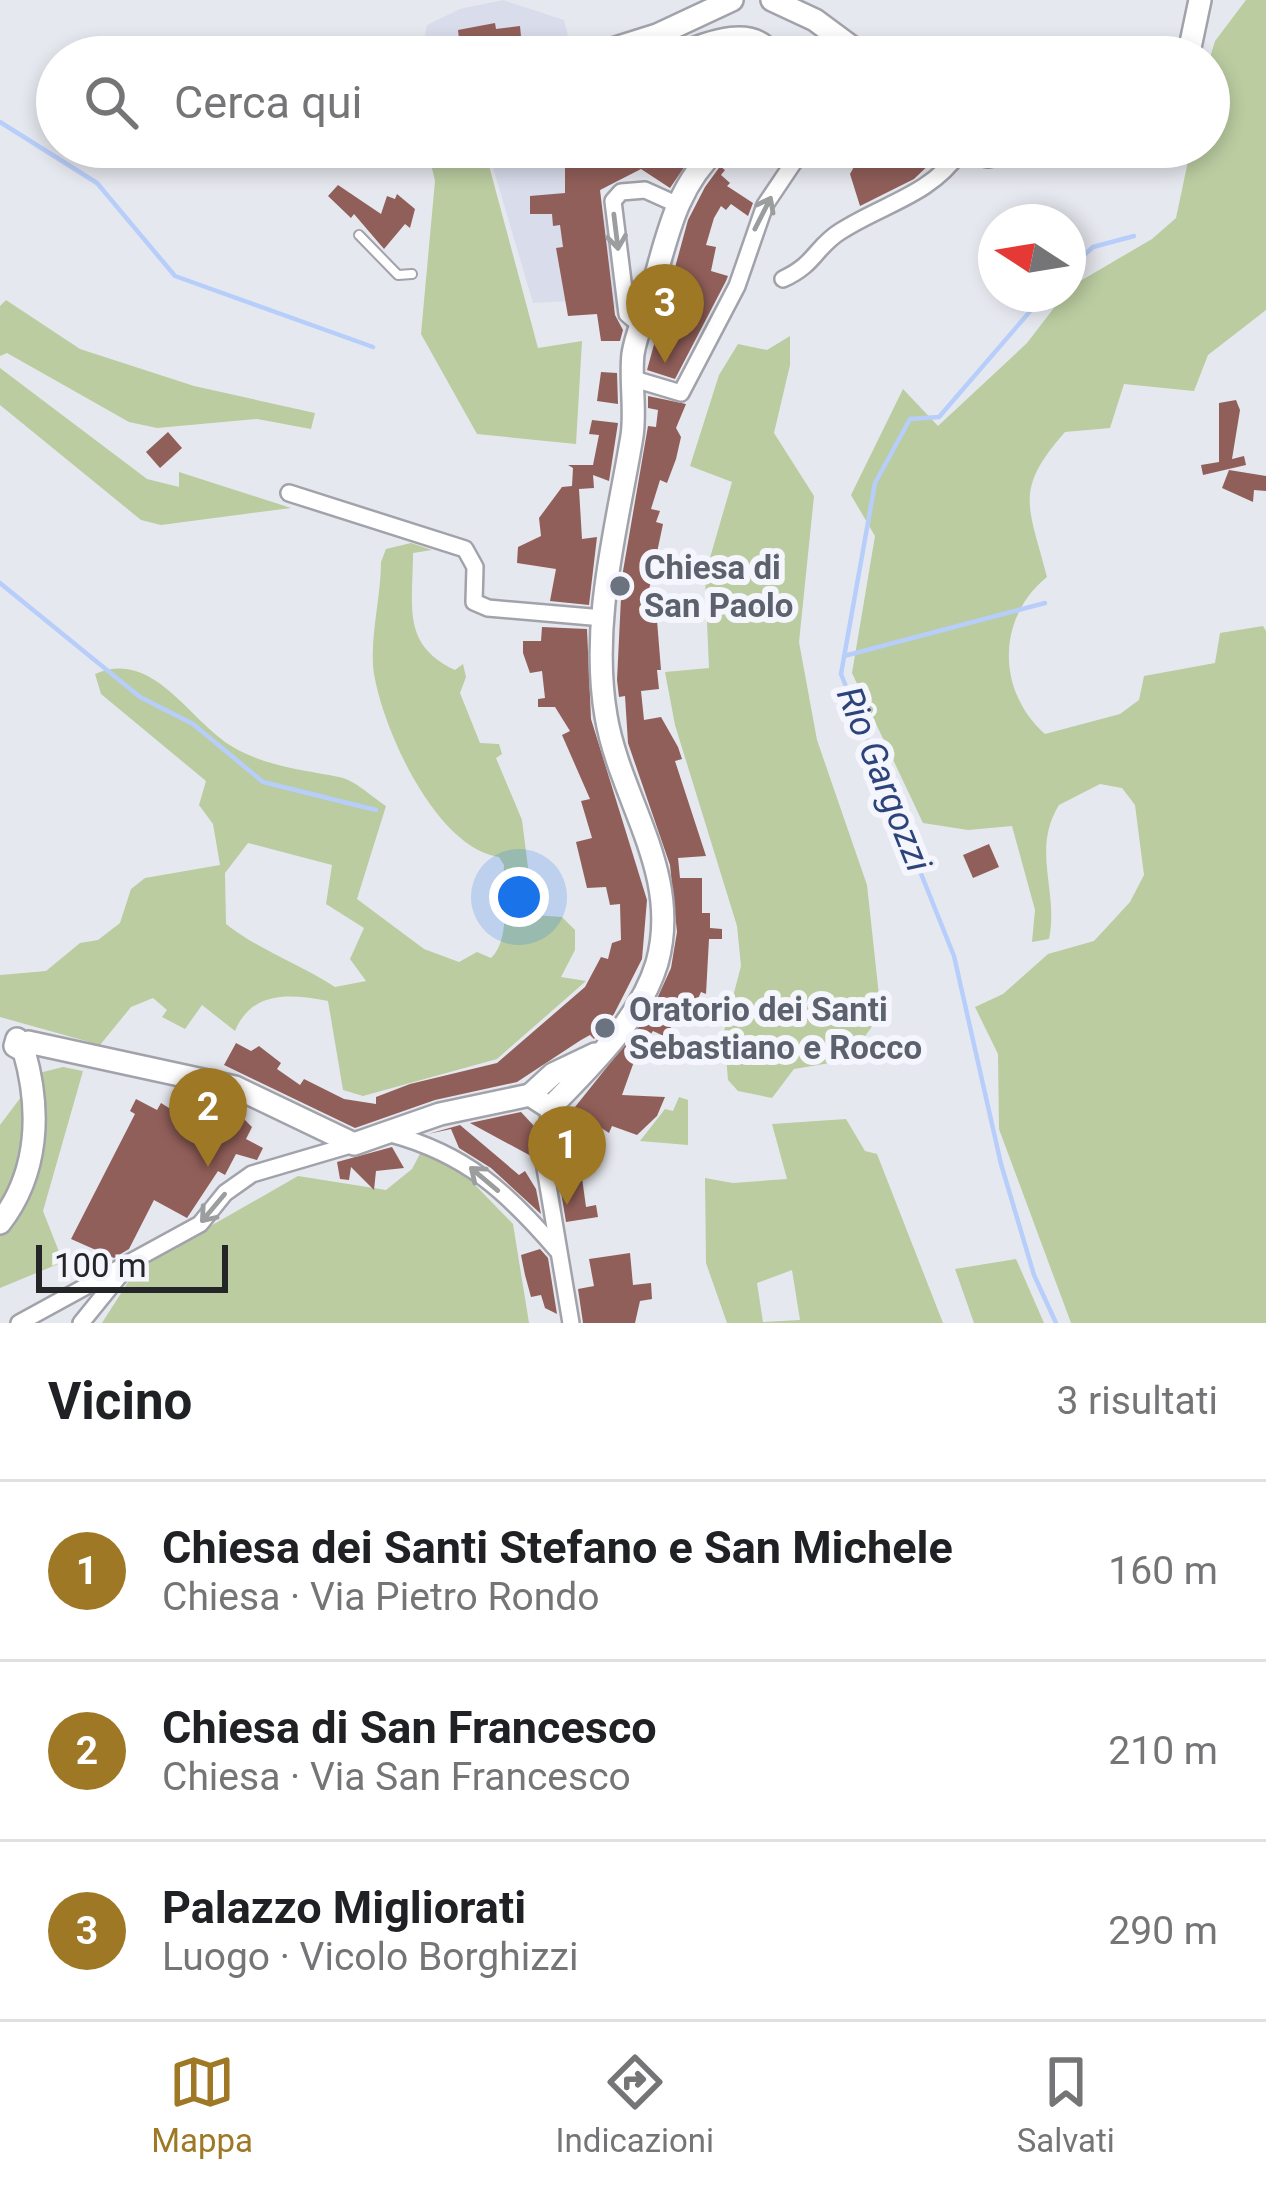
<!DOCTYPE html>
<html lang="it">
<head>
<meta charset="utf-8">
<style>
	:root { --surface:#fff; --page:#f2f2f2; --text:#202124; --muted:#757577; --line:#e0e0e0; --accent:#9e7825 }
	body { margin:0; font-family:Roboto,sans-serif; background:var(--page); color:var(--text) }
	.compass { position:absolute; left:978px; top:204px; width:108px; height:108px; border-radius:50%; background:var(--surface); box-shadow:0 6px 18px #0003; rotate:282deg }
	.scale { position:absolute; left:36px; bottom:30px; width:192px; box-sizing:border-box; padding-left:12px; border:6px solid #242527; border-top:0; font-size:33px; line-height:42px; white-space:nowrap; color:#242527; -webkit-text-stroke:9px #f4f5fd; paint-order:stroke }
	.you { position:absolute; left:519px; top:897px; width:42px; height:42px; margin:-30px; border:9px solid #fff; border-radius:50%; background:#1a73e8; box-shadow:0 0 0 18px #1a73e833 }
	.badge { display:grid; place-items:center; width:78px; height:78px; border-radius:50%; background:var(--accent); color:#fff; font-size:39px; font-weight:700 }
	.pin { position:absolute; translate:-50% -99px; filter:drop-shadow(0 3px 6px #0008) }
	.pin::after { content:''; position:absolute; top:63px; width:42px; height:36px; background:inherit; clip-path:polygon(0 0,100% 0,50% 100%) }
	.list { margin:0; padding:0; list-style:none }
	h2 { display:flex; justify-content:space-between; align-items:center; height:156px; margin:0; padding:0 48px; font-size:51px }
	h2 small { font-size:39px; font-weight:400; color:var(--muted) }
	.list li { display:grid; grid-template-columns:78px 1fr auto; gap:36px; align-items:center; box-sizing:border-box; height:180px; padding:0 48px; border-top:3px solid var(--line) }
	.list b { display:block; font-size:45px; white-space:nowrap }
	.list p { margin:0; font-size:39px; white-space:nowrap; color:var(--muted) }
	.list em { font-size:39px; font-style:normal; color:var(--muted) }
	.icon { flex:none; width:66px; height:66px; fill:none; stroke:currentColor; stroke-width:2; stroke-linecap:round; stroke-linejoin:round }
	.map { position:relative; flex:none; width:1266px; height:1323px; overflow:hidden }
	.search { position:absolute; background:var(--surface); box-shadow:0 6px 18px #0003; left:36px; right:36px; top:36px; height:132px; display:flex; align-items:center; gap:30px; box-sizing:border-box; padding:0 42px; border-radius:66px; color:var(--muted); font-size:45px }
	.sheet { height:696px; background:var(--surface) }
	nav { display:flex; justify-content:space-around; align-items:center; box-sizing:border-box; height:168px; border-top:3px solid var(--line); background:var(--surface); font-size:33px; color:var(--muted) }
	nav a { display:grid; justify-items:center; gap:6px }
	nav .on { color:var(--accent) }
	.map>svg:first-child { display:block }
	.built { fill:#d9dceb }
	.green { fill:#bacca0; fill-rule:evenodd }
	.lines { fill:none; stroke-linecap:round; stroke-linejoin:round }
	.stream { stroke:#b8cefa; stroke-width:4.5 }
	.building { fill:#915f5a }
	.service-casing { stroke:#a1a2aa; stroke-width:12 }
	.minor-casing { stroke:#a1a2aa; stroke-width:20 }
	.tertiary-casing { stroke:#a1a2aa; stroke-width:26 }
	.secondary-casing { stroke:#a1a2aa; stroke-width:26 }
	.service { stroke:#fff; stroke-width:8 }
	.minor { stroke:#fff; stroke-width:15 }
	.tertiary { stroke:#fff; stroke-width:21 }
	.secondary { stroke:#fff; stroke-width:21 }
	.oneway { stroke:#9c9d9e }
	.worship-dot { fill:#6b7280; stroke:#f4f5fd; stroke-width:4.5 }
	.labels { text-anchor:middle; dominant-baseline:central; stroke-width:12; stroke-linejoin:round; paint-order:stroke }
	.worship-label { font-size:33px; font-weight:bold; fill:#5b616d; stroke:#f4f5fd; text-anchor:start }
	.water-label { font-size:36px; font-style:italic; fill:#2c447a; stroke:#f4f5fd }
</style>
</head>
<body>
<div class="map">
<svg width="1266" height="1323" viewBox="0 0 1266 1323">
	<rect width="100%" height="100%" fill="#e6e8ef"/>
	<g class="built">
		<polygon points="503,0 564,20 573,57 421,57 427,25 460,9"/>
		<polygon points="487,147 594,147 607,187 600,191 619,309 569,301 533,303"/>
	</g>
	<g class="green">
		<path d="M1246,0H1266V310L1208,355L1194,391L1124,384L1110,428L1065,432C1013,491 1029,506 1047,577C997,617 996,691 1045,734L1120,714L1139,700L1144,676L1215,663L1220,633L1263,626L1266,631V1323H1071L999,1129L998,1054L975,1007L1003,994L1048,954L1094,941L1130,902L1144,875L1135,805L1122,788L1100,784L1059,805C1031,850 1059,891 1049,939L1032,942L1035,910L1012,826L968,830L923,823L852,673L875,536L851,495L903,389L938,426L1027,343L1070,287L1152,239L1176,218L1191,147H1209V61L1215,41Z"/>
		<polygon points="427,147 484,147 538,348 582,341 576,444 477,434 421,334 435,181"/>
		<polygon points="6,300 80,349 194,386 315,413 311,429 257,419 157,428 129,422 7,353 0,356 0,306"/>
		<polygon points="790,336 790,365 774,433 814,496 799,642 817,740 867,885 881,1014 848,1060 794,1069 772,1098 738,1091 728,1080 724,1031 741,966 737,926 675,725 665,672 709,668 705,575 732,482 690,466 719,375 738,344 767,350"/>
		<polygon points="0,368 147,479 179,487 179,472 291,508 161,525 141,520 0,405"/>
		<path d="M411,543L432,550L413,553C413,606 401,645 455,670L463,664L466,677L460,693L480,743L499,744L502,754L496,758L522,820L534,915L562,917L575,930V950L561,977L586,981L497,1059L363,1096L343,1090L328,1001C291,994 252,990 235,1031L202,1005L185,1029L162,1017L167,1010L153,998L131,1007L100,1045L0,1017V975L46,971L80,943L98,940L120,923L131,889L145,878L220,865L213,824L199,805L206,781L101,694L95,674C153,648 188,720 233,747C265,766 303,770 339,777C355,780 372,797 386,806L357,899L424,949L459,962L477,952L491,958C512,938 502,893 504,865L499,857C437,848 384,733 374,674C369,639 381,598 381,562L386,549ZM248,843L332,865L326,904L364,928L350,959L366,981L335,987C299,964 259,950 226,924L225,873Z"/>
		<polygon points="63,1067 83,1071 43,1211 63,1262 0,1288 0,1125 39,1073"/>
		<polygon points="679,1097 688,1100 688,1145 640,1141 665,1109 673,1111"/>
		<path d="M846,1119L865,1151L877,1154L943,1323H727L706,1263L705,1178L733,1183L787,1179L772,1124ZM792,1270L800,1320L763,1322L757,1283Z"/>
		<polygon points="423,1148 449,1158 513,1224 529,1323 102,1323 137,1268 298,1176 386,1190 412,1169"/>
		<polygon points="1016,1259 1044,1323 974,1323 955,1269"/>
	</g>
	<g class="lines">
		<g class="stream">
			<polyline points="0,122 97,183 175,276 373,347"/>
			<polyline points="1068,270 1093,247 1134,236"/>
			<polyline points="1045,294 939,417 910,419 875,483 841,674 954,956 1001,1164 1034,1275 1056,1323"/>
			<polyline points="0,583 140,697 193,724 263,782 376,810"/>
			<polyline points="844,656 1045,603"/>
		</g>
	</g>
	<g class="building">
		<polygon points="495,23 496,29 520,26 523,57 499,57 497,43 473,45 474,57 461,57 458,30"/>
		<polygon points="524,147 550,147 549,165 519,164"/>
		<polygon points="589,147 698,147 670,188 641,169 600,190 615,315 623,330 620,341 601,341 597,314 568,316 556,248 563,247 560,225 553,226 552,214 530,214 530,196 565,193 565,161 576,161"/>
		<polygon points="734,147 742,147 721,167 725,170 721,175 730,183 727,186 753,203 748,216 731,204 726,210 721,206 714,218 706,245 716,247 711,271 728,276 726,281 675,379 647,370 688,220 705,187"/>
		<polygon points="865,147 931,147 937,157 914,179 860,206 850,174"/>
		<polygon points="338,185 381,214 387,196 395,199 397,194 415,209 410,228 405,224 384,249 354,214 351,218 328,196"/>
		<polygon points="601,372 617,373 618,404 597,401"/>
		<polygon points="648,396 686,404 676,428 681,437 676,459 667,483 660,480 651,509 660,511 656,522 663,524 645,609 656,608 661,670 657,670 659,689 641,691 644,720 661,717 678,747 682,759 675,761 706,856 678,858 680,878 702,878 702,913 710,913 710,928 722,929 722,939 709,939 706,994 701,992 687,1023 674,1021 666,1037 653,1031 636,1056 622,1095 665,1097 657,1116 637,1135 612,1126 609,1133 600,1127 586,1137 580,1163 586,1207 596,1205 598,1217 566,1222 555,1156 559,1127 651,1012 671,968 677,932 670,865 628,743 625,696 619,697 617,680 622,577 648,426 656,427 658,410 648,408"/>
		<polygon points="1236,400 1240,410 1232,459 1244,456 1246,465 1203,475 1201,465 1219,462 1219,403"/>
		<polygon points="592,420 618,423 609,481 593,475 594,488 579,489 582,539 597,537 589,605 550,601 556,569 517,563 518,547 541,536 539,518 562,487 572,486 573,468 568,465 593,465 599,435 589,434"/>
		<polygon points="168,432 182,448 160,468 146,452"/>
		<polygon points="1229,470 1266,476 1266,491 1254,490 1253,502 1222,488"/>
		<polygon points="542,627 587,629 591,719 647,900 642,959 614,1014 594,1039 590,1035 581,1040 517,1082 435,1100 355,1128 224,1065 236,1043 251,1051 259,1046 281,1063 277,1069 300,1085 304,1079 344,1099 376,1104 376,1097 410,1084 497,1063 585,987 601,957 608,959 612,943 621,940 620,904 610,905 606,887 587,888 576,842 592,838 581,801 590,799 562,735 570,731 555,707 538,707 538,699 545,698 542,671 530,673 523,653 523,641 541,641"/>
		<polygon points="989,844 999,867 973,878 963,855"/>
		<polygon points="177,1092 243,1118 252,1127 246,1139 263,1148 257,1160 236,1154 225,1175 218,1171 187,1218 154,1200 129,1249 114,1258 71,1239 135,1114 130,1111 136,1099 157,1110 161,1103 169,1108"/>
		<polygon points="521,1112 535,1127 531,1156 470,1123"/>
		<polygon points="460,1125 519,1175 525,1171 536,1189 541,1214 491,1168 459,1148 451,1129 428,1134"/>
		<polygon points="392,1147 404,1168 376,1171 374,1190 351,1167 349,1180 340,1179 337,1162"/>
		<polygon points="540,1249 548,1258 557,1314 545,1308 541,1295 531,1297 525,1275 521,1255"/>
		<polygon points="630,1253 633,1285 651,1283 652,1299 640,1301 635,1323 583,1323 578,1289 594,1286 589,1259"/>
	</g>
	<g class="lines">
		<defs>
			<polyline id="service" points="359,235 398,275 412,274"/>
			<g id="minor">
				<path d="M783,279C816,264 815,247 841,231C883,204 930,195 959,153"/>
				<polyline points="641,326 627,314 613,201 621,192 645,190 676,204"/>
				<polyline points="634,379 681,393 737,286 765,205 804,147"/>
				<polyline points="289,493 465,549 475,567 474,602 488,608 603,618"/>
				<polyline points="550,1108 543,1156 571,1323"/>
				<path d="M391,1134C466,1154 507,1192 557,1250"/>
				<polyline points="19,1323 200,1224 225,1193 252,1174 354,1144"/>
				<polyline points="81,1323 124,1270"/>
			</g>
			<g id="tertiary">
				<polyline points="772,0 815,20 865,57"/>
				<polyline points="587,57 657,35 732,0"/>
				<path d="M673,57C703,45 753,21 773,57"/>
				<polyline points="1188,57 1200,0"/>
				<polyline points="948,147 988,156 1029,147"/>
				<polyline points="28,1042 235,1087 354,1144 440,1114 530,1095"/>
				<path d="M530,1095L550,1108C590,1066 640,1020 657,963C682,873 620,800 606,716C590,622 617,528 632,436C636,409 630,381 633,354C636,334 646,313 651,293C667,238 675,187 719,147"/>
				<polyline points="530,1095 553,1074 595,1054"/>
			</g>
			<path id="secondary" d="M0,1223C39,1173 41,1110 24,1051L15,1046L17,1039"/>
		</defs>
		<use href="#service" class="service-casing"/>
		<use href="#minor" class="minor-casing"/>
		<use href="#tertiary" class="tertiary-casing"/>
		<use href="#secondary" class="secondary-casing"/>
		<use href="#service" class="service"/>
		<use href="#minor" class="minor"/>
		<use href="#tertiary" class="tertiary"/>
		<use href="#secondary" class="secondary"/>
	</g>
	<defs><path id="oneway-shaft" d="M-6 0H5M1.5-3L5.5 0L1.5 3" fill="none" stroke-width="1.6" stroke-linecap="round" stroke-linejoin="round" transform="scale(3)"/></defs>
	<g class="oneway">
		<use href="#oneway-shaft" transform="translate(763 213) rotate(-63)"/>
		<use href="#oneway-shaft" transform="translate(616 232) rotate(83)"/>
		<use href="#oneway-shaft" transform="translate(484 1179) rotate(-140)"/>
		<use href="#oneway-shaft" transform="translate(213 1208) rotate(130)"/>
	</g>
	<g class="worship-dot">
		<circle cx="620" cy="586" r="12"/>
		<circle cx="605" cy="1028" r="12"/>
	</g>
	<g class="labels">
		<g class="worship-label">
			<text x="644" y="567">Chiesa di<tspan x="644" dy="38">San Paolo</tspan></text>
			<text x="629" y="1009">Oratorio dei Santi<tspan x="629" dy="38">Sebastiano e Rocco</tspan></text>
		</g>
		<g class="water-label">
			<text transform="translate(884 779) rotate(68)">Rio Gargozzi</text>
		</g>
	</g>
</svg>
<svg class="compass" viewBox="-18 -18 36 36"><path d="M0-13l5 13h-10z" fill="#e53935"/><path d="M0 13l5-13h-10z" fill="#757577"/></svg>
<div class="scale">100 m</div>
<div class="you"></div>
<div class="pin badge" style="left:567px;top:1205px">1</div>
<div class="pin badge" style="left:208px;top:1167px">2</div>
<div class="pin badge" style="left:665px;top:363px">3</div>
<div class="search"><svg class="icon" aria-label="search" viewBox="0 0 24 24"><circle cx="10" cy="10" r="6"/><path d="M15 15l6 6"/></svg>Cerca qui</div>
</div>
<section class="sheet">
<h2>Vicino<small>3 risultati</small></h2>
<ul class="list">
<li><span class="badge">1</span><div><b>Chiesa dei Santi Stefano e San Michele</b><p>Chiesa · Via Pietro Rondo</p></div><em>160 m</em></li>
<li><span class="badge">2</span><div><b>Chiesa di San Francesco</b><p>Chiesa · Via San Francesco</p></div><em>210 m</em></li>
<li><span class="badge">3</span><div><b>Palazzo Migliorati</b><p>Luogo · Vicolo Borghizzi</p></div><em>290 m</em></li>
</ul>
</section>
<nav>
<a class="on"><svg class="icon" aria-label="map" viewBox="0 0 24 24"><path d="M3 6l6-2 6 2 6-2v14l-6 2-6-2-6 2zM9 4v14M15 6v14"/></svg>Mappa</a>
<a><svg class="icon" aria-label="directions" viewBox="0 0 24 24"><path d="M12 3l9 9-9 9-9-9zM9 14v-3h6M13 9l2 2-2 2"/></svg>Indicazioni</a>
<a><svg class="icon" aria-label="saved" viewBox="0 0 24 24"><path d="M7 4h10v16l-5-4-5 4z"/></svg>Salvati</a>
</nav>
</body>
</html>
